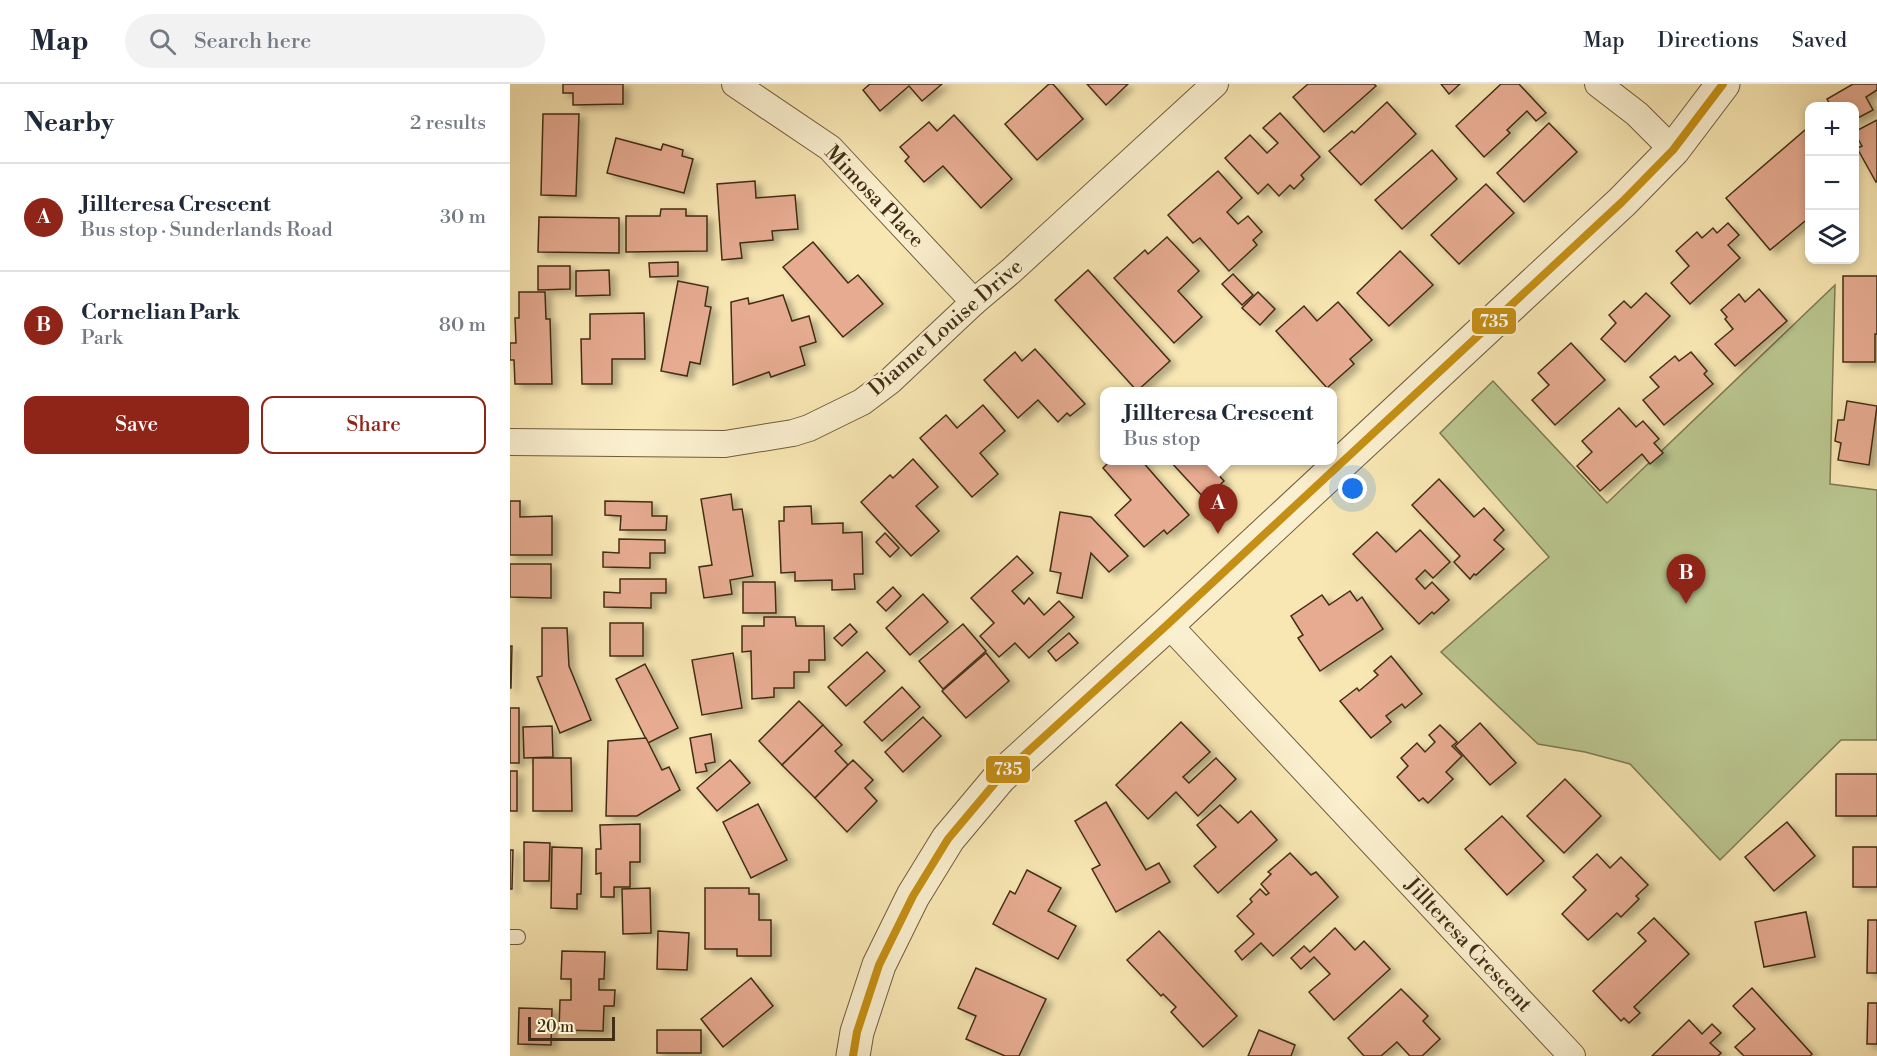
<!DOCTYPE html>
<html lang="en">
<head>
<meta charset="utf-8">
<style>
	:root { --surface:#fff; --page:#f2f2f3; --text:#1f2937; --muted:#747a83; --line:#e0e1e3; --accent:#8f2418 }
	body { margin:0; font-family:"Libre Bodoni",serif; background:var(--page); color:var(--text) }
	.controls { position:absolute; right:18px; top:18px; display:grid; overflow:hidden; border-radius:12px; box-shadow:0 3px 9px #0003 }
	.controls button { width:54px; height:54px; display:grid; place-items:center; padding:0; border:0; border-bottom:2px solid var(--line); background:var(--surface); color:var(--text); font:30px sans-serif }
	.scale { position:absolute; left:18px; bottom:15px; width:87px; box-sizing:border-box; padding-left:6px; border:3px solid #432e15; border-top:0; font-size:16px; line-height:21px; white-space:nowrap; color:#432e15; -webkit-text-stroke:4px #faefce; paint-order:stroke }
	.you { position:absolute; left:843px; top:405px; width:21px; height:21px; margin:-15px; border:4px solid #fff; border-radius:50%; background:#1a73e8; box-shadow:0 0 0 9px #1a73e833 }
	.badge { display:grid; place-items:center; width:39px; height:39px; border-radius:50%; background:var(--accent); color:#fff; font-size:20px; font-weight:700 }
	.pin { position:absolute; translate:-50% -50px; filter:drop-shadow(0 2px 3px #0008) }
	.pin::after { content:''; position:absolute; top:32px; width:21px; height:18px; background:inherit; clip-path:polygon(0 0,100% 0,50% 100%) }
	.popup { position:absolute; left:590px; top:303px; width:237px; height:78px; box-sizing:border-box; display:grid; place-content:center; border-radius:12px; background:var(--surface); filter:drop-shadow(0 2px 4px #0005); font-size:20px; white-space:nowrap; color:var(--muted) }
	.popup b { font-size:22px; color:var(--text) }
	.popup::after { content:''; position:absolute; left:50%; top:100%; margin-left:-12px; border:12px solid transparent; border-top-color:var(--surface) }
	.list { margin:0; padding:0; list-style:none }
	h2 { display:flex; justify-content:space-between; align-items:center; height:78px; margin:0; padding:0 24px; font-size:26px }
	h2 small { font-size:20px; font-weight:400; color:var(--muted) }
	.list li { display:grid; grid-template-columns:39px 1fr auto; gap:18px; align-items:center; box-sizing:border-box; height:108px; padding:0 24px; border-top:2px solid var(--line) }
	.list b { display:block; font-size:22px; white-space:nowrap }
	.list p { margin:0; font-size:20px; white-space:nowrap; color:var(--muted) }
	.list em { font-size:20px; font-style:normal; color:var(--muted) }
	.actions { display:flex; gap:12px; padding:18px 24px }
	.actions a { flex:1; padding:14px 0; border:2px solid var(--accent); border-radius:12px; text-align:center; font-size:21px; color:var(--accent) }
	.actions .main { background:var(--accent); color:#fff }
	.icon { flex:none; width:33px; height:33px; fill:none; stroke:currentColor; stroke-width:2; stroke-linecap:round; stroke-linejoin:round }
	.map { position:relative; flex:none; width:1367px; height:972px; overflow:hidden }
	header { display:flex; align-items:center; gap:36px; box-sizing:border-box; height:84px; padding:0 30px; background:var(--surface); border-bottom:2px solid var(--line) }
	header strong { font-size:28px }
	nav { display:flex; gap:33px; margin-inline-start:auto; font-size:21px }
	.search { width:420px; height:54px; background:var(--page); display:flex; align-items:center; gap:15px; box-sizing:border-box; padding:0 21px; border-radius:33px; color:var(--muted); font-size:22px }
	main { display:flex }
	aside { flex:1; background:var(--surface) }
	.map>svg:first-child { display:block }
	.green { fill:#bac68f; stroke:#7e7a52; stroke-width:1.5 }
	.building { fill:#e6ab91; stroke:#432e15; stroke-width:1.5; filter:url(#shadow) }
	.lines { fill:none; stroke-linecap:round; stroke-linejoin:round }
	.service-casing { stroke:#705c3c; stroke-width:16 }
	.minor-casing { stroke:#705c3c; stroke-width:28 }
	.tertiary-casing { stroke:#705c3c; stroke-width:35 }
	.service { stroke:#faefce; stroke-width:14 }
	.minor { stroke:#faefce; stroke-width:26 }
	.tertiary { stroke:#faefce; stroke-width:33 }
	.bus-1-casing { stroke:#faefce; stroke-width:12 }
	.bus-1 { stroke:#c48f14; stroke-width:8 }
	.labels { text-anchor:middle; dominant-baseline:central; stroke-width:4.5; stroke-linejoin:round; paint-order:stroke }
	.street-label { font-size:21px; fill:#432e15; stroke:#faefce }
	.line-badge { stroke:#faefce; stroke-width:2 }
	.badge-label { font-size:16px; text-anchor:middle; font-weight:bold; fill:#fff }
</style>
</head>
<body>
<header>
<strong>Map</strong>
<div class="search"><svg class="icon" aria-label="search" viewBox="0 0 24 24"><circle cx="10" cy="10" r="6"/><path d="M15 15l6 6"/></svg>Search here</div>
<nav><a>Map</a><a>Directions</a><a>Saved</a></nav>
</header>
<main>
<aside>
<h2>Nearby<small>2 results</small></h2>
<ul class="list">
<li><span class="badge">A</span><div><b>Jillteresa Crescent</b><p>Bus stop · Sunderlands Road</p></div><em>30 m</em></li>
<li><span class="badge">B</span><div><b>Cornelian Park</b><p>Park</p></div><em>80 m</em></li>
</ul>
<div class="actions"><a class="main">Save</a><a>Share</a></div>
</aside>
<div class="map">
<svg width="1367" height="972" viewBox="0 0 1367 972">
	<defs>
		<filter id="shadow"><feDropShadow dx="6" dy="4" stdDeviation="3" flood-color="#0004"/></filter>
	</defs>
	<rect width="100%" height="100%" fill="#f8e7b3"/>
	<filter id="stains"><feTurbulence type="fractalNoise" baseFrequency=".00333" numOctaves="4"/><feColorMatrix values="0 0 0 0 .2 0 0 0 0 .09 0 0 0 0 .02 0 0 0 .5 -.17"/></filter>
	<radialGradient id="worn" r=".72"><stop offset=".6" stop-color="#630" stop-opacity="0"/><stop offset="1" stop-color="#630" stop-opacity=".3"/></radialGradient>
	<polygon class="green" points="1325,201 1320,400 1367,406 1367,656 1331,656 1210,776 1120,680 1075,668 1028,660 931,568 1039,473 930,349 983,297 1097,419"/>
	<g class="building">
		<polygon points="53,0 113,0 113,20 63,21 63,9 53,9"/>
		<polygon points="360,0 432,0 412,17 399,2 370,27 353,6"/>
		<polygon points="539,0 543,0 573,35 527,76 495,40"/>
		<polygon points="577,0 618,0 596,21"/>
		<polygon points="798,0 864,0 866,2 814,48 783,13"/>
		<polygon points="931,0 950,0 939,10"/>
		<polygon points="991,0 1009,0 1036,29 1026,37 1017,27 997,46 1000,49 974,73 946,42"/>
		<polygon points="1343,0 1367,0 1367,6 1356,13 1363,26 1344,36 1344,22 1321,22 1317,15"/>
		<polygon points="877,18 906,50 851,101 819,67 842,47 844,49"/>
		<polygon points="770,29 810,73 791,91 794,95 784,105 780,101 769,112 758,100 748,110 715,74 740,51 757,69 768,59 753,44"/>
		<polygon points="33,30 69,30 66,112 31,111"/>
		<polygon points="444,31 502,95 471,124 433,82 414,98 395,77 399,73 390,63 419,38 427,47"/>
		<polygon points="1367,36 1367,97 1366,98 1347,64 1352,62 1344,48"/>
		<polygon points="1039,39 1067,68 1014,118 987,89"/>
		<polygon points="1295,46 1300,51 1300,133 1260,166 1216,114"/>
		<polygon points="106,54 151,66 153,60 173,66 172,72 183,75 174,109 97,89"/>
		<polygon points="922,66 947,95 892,145 865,116"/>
		<polygon points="708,87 732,114 717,128 728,140 738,132 752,148 743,156 747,161 719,187 690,154 683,159 658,131"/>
		<polygon points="245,97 246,114 285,111 288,145 262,147 263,156 230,159 232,174 212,176 207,100"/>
		<polygon points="976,100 1004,129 949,180 921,151"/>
		<polygon points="151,125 176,125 176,132 197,132 197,167 116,168 116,132 150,132"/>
		<polygon points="29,133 109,134 109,169 28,168"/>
		<polygon points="1218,139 1229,151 1218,161 1230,174 1180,220 1161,199 1179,182 1166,167 1187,148 1192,154 1203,144 1207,149"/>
		<polygon points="657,153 689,187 668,207 692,233 664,259 604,194 635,166 638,170"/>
		<polygon points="303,158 338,199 348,191 373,220 333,253 273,183"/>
		<polygon points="890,167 923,201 879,242 847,209"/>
		<polygon points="168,178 168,192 140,193 139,179"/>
		<polygon points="28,182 60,182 60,205 28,206"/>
		<polygon points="99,186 100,211 66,212 66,187"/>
		<polygon points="578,186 660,277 627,307 545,216"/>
		<polygon points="723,190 743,211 732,221 712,200"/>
		<polygon points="1333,192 1367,192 1367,250 1365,250 1365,278 1333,278"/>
		<polygon points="168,197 198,203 195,222 201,223 190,280 180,278 177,292 151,287"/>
		<polygon points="1249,205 1277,237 1225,282 1205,260 1223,245 1215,235 1217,233 1211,226 1229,210 1235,218"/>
		<polygon points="9,208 35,208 36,235 40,235 42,300 5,300 4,276 0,276 0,259 6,259 5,234 9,234"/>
		<polygon points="748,208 765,225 750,241 732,224"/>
		<polygon points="1136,209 1160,232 1115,278 1091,255 1106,239 1099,231 1114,217 1121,224"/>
		<polygon points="273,211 282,237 299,232 306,258 290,263 295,281 261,293 259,288 223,301 221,218 238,214 239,220"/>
		<polygon points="828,218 862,256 840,275 844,280 817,304 766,247 794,222 807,237"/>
		<polygon points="134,229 135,275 102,275 102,300 72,300 71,255 80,255 80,230"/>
		<polygon points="1061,259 1095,296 1045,341 1022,316 1039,301 1028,289"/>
		<polygon points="525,265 575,320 560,332 557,329 548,338 528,316 508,334 474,296 505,268 512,277"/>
		<polygon points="1181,268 1197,287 1194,290 1203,300 1154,341 1133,316 1149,303 1140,293 1165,272 1169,277"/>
		<polygon points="1337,317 1367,322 1359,381 1328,376 1331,359 1325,357 1328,336 1334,336"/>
		<polygon points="473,321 495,347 470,369 488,390 462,413 410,354 436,331 447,344"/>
		<polygon points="1109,324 1126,343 1133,337 1149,355 1144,359 1153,369 1140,380 1132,370 1090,407 1067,382 1082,368 1072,357"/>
		<polygon points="403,375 428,403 406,422 429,447 401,472 351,418 380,391 383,394"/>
		<polygon points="601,376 631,376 679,431 657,450 654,446 634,463 605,431 621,416 593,384"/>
		<polygon points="659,376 695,376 714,397 695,415"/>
		<polygon points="929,395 964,433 974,424 994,446 984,456 994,465 966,491 964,490 960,495 944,478 950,472 902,421"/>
		<polygon points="221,410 223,426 232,425 243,492 220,496 222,510 194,514 189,483 202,481 191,415"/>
		<polygon points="0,417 10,417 10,433 42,432 42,471 0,471"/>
		<polygon points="95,417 142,418 142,432 157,432 156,446 110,446 111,432 95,431"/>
		<polygon points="301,422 302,440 333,439 333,449 352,448 353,490 344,490 345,505 322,506 322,496 285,497 285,488 271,489 269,437 274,437 274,423"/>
		<polygon points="550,428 581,433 618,472 599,488 581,469 572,514 547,509 551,489 540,487"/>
		<polygon points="910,446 940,478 923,494 915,486 906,495 915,505 922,498 939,516 924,530 922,528 909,540 843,470 867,448 886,468"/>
		<polygon points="375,449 389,464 380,473 366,458"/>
		<polygon points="109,455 155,456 155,469 140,469 140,484 93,483 93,468 109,469"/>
		<polygon points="507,472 523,489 502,507 514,520 519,514 534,531 549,517 564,533 519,574 505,559 489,573 470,552 484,539 461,514"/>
		<polygon points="0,480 41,480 41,514 0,513"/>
		<polygon points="110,495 156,495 156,509 141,509 141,524 94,523 94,508 110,509"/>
		<polygon points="233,498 265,498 266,529 233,529"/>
		<polygon points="383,503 391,512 376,527 367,518"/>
		<polygon points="840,507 847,517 852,513 873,545 810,587 788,554 793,551 781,532 812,511 819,521"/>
		<polygon points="413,510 438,538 400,571 376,544"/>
		<polygon points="254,533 285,533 286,542 314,542 315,576 299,576 299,588 284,588 284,604 264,604 264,613 242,615 241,567 232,568 232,542 254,542"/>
		<rect x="100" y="539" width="33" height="33"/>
		<polygon points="340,540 347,548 332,562 324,554"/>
		<polygon points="453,540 476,567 433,605 409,577"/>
		<polygon points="32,544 57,544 59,582 81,636 50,649 27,593 32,592"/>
		<polygon points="559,549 568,559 546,577 538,567"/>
		<polygon points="0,562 2,562 1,604 0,604"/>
		<polygon points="357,568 375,587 336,622 318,603"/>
		<polygon points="223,569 232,624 192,631 182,576"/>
		<polygon points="476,569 499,597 456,634 432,607"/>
		<polygon points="881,572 912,610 895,624 892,620 876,632 881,638 861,654 830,617 847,604 849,607 868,591 864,587"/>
		<polygon points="135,580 168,644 138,659 106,595"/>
		<polygon points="392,603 410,623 372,657 354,638"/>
		<polygon points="289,617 313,641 272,681 249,657"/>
		<rect x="0" y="624" width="9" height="55"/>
		<polygon points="413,633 431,652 393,688 375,668"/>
		<polygon points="671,638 700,668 673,693 679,699 706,674 726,695 688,732 666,708 638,735 606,701"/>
		<polygon points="970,639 1006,679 980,701 945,662"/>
		<polygon points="313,641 332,661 325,667 338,681 305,714 272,681"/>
		<polygon points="930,641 947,658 942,662 952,672 936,688 943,695 918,719 913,714 909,717 887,693 898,682 891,674 907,659 915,668 925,658 919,651"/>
		<polygon points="42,642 43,673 14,674 13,643"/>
		<polygon points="201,650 205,678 195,680 197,687 186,689 180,654"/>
		<polygon points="136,654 152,686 159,683 170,706 127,732 96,732 98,657"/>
		<polygon points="23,674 61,674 62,727 23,727"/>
		<polygon points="220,676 240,699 207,727 187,704"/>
		<polygon points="343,676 363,696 355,704 367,717 337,748 305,714"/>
		<rect x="0" y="687" width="7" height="40"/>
		<rect x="1326" y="690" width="41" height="42"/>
		<polygon points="1055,695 1091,732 1054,769 1017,732"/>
		<polygon points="596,718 636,786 649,779 660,798 606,828 582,785 590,781 565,737"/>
		<polygon points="248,720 277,776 241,794 213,738"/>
		<polygon points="710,721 728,739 741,727 767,756 708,809 684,782 706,763 687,741"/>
		<polygon points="992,732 1034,777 997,811 955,765"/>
		<polygon points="1277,738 1305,772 1264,807 1235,773"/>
		<polygon points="130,740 130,778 120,778 120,803 104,803 104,813 91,813 91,789 86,790 86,765 91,765 90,741"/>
		<polygon points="14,758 40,759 39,797 14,797"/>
		<polygon points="42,763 72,764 71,810 67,810 67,825 41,824"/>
		<rect x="1343" y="763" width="24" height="40"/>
		<polygon points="0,766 3,766 2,805 0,805"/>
		<polygon points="780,769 801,791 806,788 828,813 763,872 751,859 732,876 725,867 744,850 727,832 742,818 740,815 750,805 756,811 759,809 751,800 761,790 758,788"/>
		<polygon points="1087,770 1100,784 1111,773 1138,801 1126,812 1129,815 1111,833 1107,829 1078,856 1052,830 1076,806 1063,793"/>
		<polygon points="517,786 551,804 538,827 566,842 548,875 483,840 500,807 505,810"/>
		<polygon points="140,804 141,849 113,850 112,805"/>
		<polygon points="195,804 239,804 239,810 249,810 249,836 261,836 261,872 227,872 227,865 195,865"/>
		<polygon points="1296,828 1305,873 1254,883 1245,838"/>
		<polygon points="1144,834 1179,870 1124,923 1130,929 1119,939 1114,934 1111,937 1083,907 1136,857 1128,849"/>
		<polygon points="1358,836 1367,836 1367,889 1357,889"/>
		<polygon points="825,844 845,866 854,857 880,885 824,936 799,908 820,890 804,873 791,885 781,874 794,862 800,868"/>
		<polygon points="148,847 179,849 177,886 147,885"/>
		<polygon points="649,847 727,932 693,963 661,928 666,923 653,910 651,912 617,876"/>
		<polygon points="52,867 95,868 94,895 89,895 89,906 105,906 104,922 94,922 93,947 49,946 50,916 61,916 61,895 51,895"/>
		<polygon points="466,884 536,915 509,972 495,972 456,955 466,932 448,924"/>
		<polygon points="241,894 263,922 213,963 191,935"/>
		<polygon points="1242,904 1302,970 1300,972 1234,972 1225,963 1245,945 1223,922"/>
		<polygon points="891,905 918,932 913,937 930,955 912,972 900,972 887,958 871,972 854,972 838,954"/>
		<polygon points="1358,919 1367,919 1367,960 1357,960"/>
		<polygon points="9,924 42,925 41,961 8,960"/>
		<polygon points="1179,936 1192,950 1202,940 1211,949 1200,959 1211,969 1208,972 1142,972"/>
		<rect x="147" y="946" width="44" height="23"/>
		<polygon points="749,946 785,961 781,972 738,972"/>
	</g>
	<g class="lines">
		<defs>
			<polyline id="service" points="0,853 8,853"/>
			<g id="minor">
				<polyline points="225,0 320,64 464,218"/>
				<polyline points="1088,0 1127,30 1163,66"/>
				<polyline points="0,358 215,360 283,349 299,344 352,318 380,297 464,218 501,187 705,0"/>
				<polyline points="658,540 1062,972"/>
			</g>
			<polyline id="tertiary" points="343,972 347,948 369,881 403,812 438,755 490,693 658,540 1112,118 1163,66 1213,0"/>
		</defs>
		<use href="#service" class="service-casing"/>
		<use href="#minor" class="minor-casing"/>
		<use href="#tertiary" class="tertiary-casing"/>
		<use href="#service" class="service"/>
		<use href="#minor" class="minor"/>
		<use href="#tertiary" class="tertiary"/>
		<defs>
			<polyline id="bus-1" points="343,972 347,948 369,881 403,812 438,755 490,693 658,540 1112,118 1163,66 1213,0"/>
		</defs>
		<use href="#bus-1" class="bus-1-casing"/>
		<use href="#bus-1" class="bus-1"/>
	</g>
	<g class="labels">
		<g class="street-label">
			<text transform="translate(364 113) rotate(46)">Mimosa Place</text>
			<text transform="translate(436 244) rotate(-41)">Dianne Louise Drive</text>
			<text transform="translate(958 861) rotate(47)">Jillteresa Crescent</text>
		</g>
	</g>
	<g class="line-badge">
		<rect x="961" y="223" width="46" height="28" rx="6" fill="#c48f14"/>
		<rect x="475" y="671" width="46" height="29" rx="6" fill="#c48f14"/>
	</g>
	<g class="badge-label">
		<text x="984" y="243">735</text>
		<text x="498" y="691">735</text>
	</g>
	<rect width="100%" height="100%" filter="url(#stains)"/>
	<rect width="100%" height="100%" fill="url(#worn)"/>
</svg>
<div class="controls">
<button>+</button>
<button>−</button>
<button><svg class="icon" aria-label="layers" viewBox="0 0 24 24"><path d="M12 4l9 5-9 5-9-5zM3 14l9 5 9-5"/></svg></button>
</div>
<div class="scale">20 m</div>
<div class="you"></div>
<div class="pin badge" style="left:708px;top:450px">A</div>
<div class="popup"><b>Jillteresa Crescent</b>Bus stop</div>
<div class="pin badge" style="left:1176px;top:520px">B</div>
</div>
</main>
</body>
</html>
